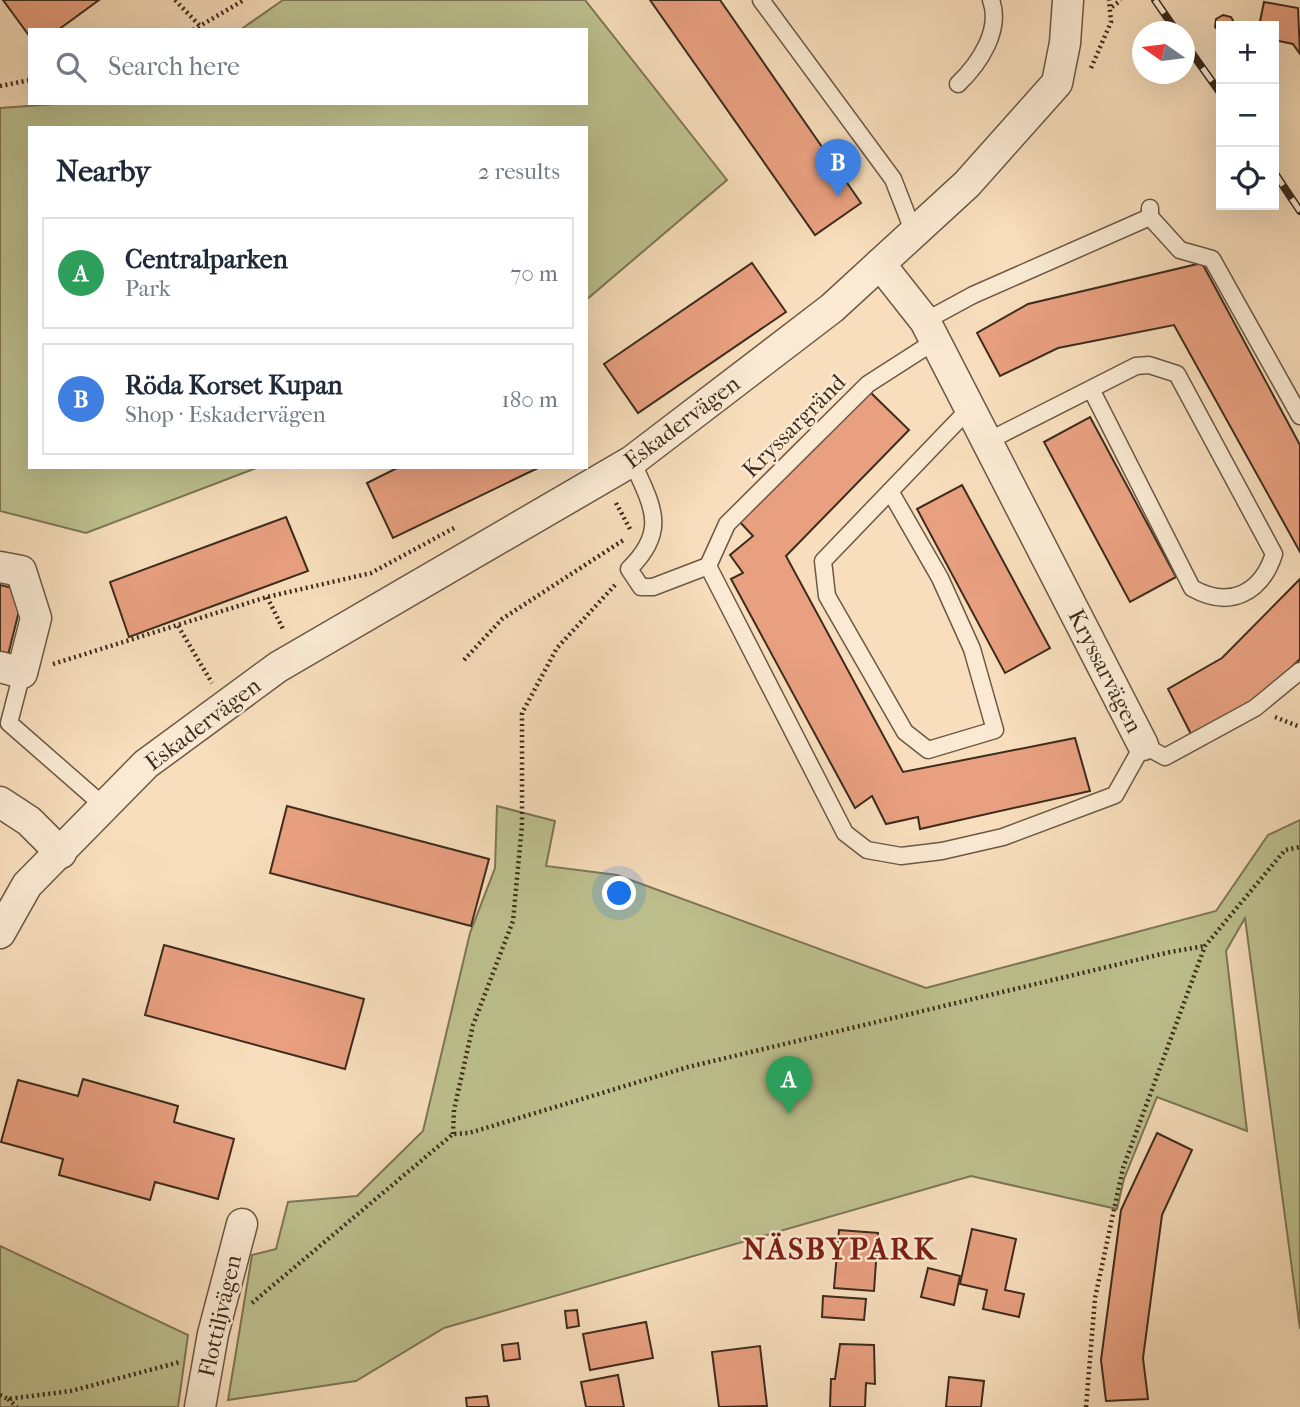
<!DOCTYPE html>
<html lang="en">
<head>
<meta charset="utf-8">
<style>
	:root { --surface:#fff; --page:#f2f2f3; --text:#1f2937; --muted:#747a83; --line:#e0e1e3; --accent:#8f2418 }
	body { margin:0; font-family:"IM FELL French Canon",serif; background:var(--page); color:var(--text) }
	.controls { position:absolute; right:21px; top:21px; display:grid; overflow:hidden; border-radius:0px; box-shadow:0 7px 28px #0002 }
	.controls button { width:63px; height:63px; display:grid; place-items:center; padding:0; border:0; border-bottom:2px solid var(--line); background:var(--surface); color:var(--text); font:35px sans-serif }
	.compass { position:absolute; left:1132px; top:21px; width:63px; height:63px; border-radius:50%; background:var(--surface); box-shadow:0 7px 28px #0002; rotate:284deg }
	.you { position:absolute; left:620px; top:894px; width:24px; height:24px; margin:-18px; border:5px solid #fff; border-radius:50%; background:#1a73e8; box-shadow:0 0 0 10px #1a73e833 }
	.badge { display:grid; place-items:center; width:46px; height:46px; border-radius:50%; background:var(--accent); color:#fff; font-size:23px; font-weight:700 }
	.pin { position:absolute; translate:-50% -58px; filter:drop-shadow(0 2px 4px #0008) }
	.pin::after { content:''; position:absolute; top:37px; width:24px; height:21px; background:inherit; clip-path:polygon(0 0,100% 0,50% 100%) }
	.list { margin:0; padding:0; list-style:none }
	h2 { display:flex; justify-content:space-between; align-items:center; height:91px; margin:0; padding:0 28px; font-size:30px }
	h2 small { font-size:23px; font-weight:400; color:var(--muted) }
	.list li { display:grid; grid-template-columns:46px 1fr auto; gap:21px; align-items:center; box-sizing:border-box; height:112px; margin:0 14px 14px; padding:0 14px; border:2px solid var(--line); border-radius:0px }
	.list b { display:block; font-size:26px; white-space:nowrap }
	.list p { margin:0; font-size:23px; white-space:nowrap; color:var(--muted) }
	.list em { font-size:23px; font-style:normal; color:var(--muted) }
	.icon { flex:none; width:38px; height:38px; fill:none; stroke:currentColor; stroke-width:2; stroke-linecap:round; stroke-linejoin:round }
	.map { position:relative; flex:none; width:1300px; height:1407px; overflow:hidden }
	.search { position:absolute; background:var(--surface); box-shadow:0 7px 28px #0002; left:28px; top:28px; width:560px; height:77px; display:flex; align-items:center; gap:18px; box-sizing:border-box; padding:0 24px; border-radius:0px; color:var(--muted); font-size:26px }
	.panel { position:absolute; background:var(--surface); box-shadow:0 7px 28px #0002; left:28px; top:126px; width:560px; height:343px; border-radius:0px }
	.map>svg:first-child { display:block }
	.green { fill:#bec18f; stroke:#7d7656; stroke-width:2 }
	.building { fill:#e9a080; stroke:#3c2c1d; stroke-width:2 }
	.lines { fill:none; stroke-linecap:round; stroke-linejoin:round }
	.service-casing { stroke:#6b5845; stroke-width:19 }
	.minor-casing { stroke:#6b5845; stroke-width:33 }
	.path { stroke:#3c2c1d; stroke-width:4.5; stroke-dasharray:2 3.5; stroke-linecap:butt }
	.service { stroke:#faead3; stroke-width:16 }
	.minor { stroke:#faead3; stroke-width:30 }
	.rail-casing { stroke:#3c2c1d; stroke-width:8 }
	.rail { stroke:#faead3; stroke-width:5; stroke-dasharray:16; stroke-linecap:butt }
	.labels { text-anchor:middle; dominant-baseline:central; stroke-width:5; stroke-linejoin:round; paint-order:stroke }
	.street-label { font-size:23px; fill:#3c2c1d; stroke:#faead3 }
	.district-label { font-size:30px; font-weight:bold; letter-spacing:2px; fill:#7a1f14; stroke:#faead3 }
</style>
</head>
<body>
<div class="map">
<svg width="1300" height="1407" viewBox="0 0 1300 1407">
	<rect width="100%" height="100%" fill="#f8debc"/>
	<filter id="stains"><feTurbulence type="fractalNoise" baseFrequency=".00286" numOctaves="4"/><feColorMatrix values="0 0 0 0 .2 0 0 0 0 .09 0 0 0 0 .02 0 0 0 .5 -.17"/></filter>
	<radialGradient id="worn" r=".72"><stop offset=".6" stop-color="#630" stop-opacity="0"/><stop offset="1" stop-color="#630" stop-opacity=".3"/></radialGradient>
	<g class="green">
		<polygon points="283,0 585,0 727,180 586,300 586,128 30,128 30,467 259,467 86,533 0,511 0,108 69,103 586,103 586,30 240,30"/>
		<polygon points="497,806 555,821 546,866 617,875 926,988 1216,911 1268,835 1300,820 1300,1329 1245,918 1226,951 1247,1131 1157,1097 1124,1179 1117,1209 971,1176 444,1328 356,1381 228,1400 252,1255 276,1249 288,1202 357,1196 423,1131 470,933 495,868"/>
		<polygon points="0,1246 188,1335 178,1407 0,1407"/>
	</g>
	<g class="building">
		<polygon points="3,0 99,0 58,30 30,30 30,37"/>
		<polygon points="650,0 720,0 861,203 815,235"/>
		<polygon points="1264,2 1298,8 1300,54 1293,44 1274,40 1274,26 1259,26"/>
		<polygon points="1223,15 1231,17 1235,24 1234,26 1221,26 1221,34 1215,27 1216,19"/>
		<polygon points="752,263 786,312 638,413 604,364"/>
		<polygon points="1202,263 1300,445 1300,552 1174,325 1058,348 1000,376 977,333 1028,304"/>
		<polygon points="870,392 909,430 786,556 903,772 1075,738 1090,791 920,829 918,817 886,824 872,796 855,808 731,579 743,573 730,555 753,536 737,519"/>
		<polygon points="1090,417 1176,577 1130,602 1044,442"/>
		<polygon points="399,467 540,467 393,538 367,483"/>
		<polygon points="962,485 1050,648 1005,673 917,509"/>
		<polygon points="286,517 308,571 129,637 110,582"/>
		<polygon points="1300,579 1300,659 1260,697 1192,736 1168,689 1222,658"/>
		<polygon points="0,585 24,591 8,655 0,653"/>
		<polygon points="287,806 489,859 471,926 270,873"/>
		<polygon points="164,945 364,999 345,1069 145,1015"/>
		<polygon points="83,1079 178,1106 174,1122 234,1139 218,1199 155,1182 150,1200 59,1175 63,1159 1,1142 18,1080 78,1096"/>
		<polygon points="1157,1133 1192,1150 1162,1215 1143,1358 1148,1399 1106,1401 1101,1360 1121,1210"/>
		<polygon points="972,1229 1016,1239 1005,1290 1024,1294 1019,1317 983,1309 987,1290 960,1284"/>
		<polygon points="839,1230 878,1233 874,1291 834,1288"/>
		<polygon points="928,1268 960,1276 954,1305 921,1297"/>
		<polygon points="823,1296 866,1299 864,1320 822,1317"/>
		<polygon points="577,1310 579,1326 567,1328 565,1311"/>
		<polygon points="646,1322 653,1358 590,1370 583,1334"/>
		<polygon points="518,1343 520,1359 504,1361 502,1345"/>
		<polygon points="840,1344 874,1345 875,1384 866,1383 865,1407 830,1407 831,1379 835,1379"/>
		<polygon points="760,1346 767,1406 719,1407 712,1352"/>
		<polygon points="618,1375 624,1407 586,1407 581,1382"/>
		<polygon points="949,1377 984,1381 981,1407 946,1407"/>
		<polygon points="487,1396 489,1407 467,1407 466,1398"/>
	</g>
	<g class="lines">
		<defs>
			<g id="service">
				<polyline points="761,0 893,179 914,233"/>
				<path d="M958,84C979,64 1002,30 991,0"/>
				<polyline points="1150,208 1150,217 1180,250 1212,259 1300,416"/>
				<polyline points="925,321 973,295 1150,217"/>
				<polyline points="935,341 868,384 727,524 708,566 845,833 867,850 901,856 942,851 1003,837 1115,795 1143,745 1165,757 1255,708 1300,671"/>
				<path d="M986,442L1136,366L1149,365L1177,374L1274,554C1261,594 1229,609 1192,588L1091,389"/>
				<path d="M632,461C652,506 669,530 629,569L641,587H653L708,566"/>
				<polyline points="890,491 940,578 972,649 995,730 928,750 905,732 827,596 823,561 969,409"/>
				<polyline points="22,673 9,723 105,807"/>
			</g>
			<g id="minor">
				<polyline points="880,264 925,321 1143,745"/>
				<polyline points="0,567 21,571 36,618 22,673 0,667"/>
				<polyline points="0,802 29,821 61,853"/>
				<polyline points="0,933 27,885 146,764 278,667 632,461 832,308 967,184 1057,83 1065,43 1068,0"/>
				<polyline points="200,1407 213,1334 242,1224"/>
			</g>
		</defs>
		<use href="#service" class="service-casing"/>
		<use href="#minor" class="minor-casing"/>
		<g class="path">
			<polyline points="175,0 201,27"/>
			<polyline points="1112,7 1121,0"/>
			<polyline points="193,30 244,0"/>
			<polyline points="1091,68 1111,22 1109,0"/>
			<polyline points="0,86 30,80"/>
			<polyline points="616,503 630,529"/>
			<polyline points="267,597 284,631"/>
			<polyline points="178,626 212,683"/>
			<polyline points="464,660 502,619 625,539"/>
			<polyline points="53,664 267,597 371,573 454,528"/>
			<polyline points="1275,717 1300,727"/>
			<polyline points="453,1134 454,1110 473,1025 513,921 522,825 522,713 557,648 615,585"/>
			<polyline points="252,1303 453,1134 469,1133 688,1067 1170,952 1205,946"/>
			<polyline points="0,1395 8,1399 71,1391 180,1362"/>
			<polyline points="8,1399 17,1407"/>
			<polyline points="1086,1407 1095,1298 1123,1168 1205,946 1285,850 1300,847"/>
		</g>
		<use href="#service" class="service"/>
		<use href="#minor" class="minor"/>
		<defs>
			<g id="rail">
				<polyline points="1155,0 1177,32"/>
				<polyline points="1184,42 1221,94"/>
				<polyline points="1274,172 1300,211"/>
			</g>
		</defs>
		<use href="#rail" class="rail-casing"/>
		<use href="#rail" class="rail"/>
	</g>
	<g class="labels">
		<g class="street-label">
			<text transform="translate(682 422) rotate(-37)">Eskadervägen</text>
			<text transform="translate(794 426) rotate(-45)">Kryssargränd</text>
			<text transform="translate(1105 671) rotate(63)">Kryssarvägen</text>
			<text transform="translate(203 724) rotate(-37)">Eskadervägen</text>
			<text transform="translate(220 1316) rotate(-77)">Flottiljvägen</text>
		</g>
		<g class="district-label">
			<text x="840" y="1249">NÄSBYPARK</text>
		</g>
	</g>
	<rect width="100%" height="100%" filter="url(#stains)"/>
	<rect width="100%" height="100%" fill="url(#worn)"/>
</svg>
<div class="controls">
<button>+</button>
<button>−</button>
<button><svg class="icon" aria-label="locate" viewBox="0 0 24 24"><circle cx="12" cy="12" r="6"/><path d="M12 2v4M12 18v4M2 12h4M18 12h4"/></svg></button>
</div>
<svg class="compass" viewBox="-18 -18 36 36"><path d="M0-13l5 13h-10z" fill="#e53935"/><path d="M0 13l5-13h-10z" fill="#747a83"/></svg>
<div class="you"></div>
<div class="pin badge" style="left:789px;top:1114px;background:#2e9e5b">A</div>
<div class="pin badge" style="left:838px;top:197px;background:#3f7fe0">B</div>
<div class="search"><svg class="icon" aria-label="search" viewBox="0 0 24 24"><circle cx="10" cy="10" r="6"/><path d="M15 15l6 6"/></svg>Search here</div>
<section class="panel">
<h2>Nearby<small>2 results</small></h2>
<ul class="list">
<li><span class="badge" style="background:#2e9e5b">A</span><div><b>Centralparken</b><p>Park</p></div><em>70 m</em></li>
<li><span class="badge" style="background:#3f7fe0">B</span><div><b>Röda Korset Kupan</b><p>Shop · Eskadervägen</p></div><em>180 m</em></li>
</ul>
</section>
</div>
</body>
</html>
